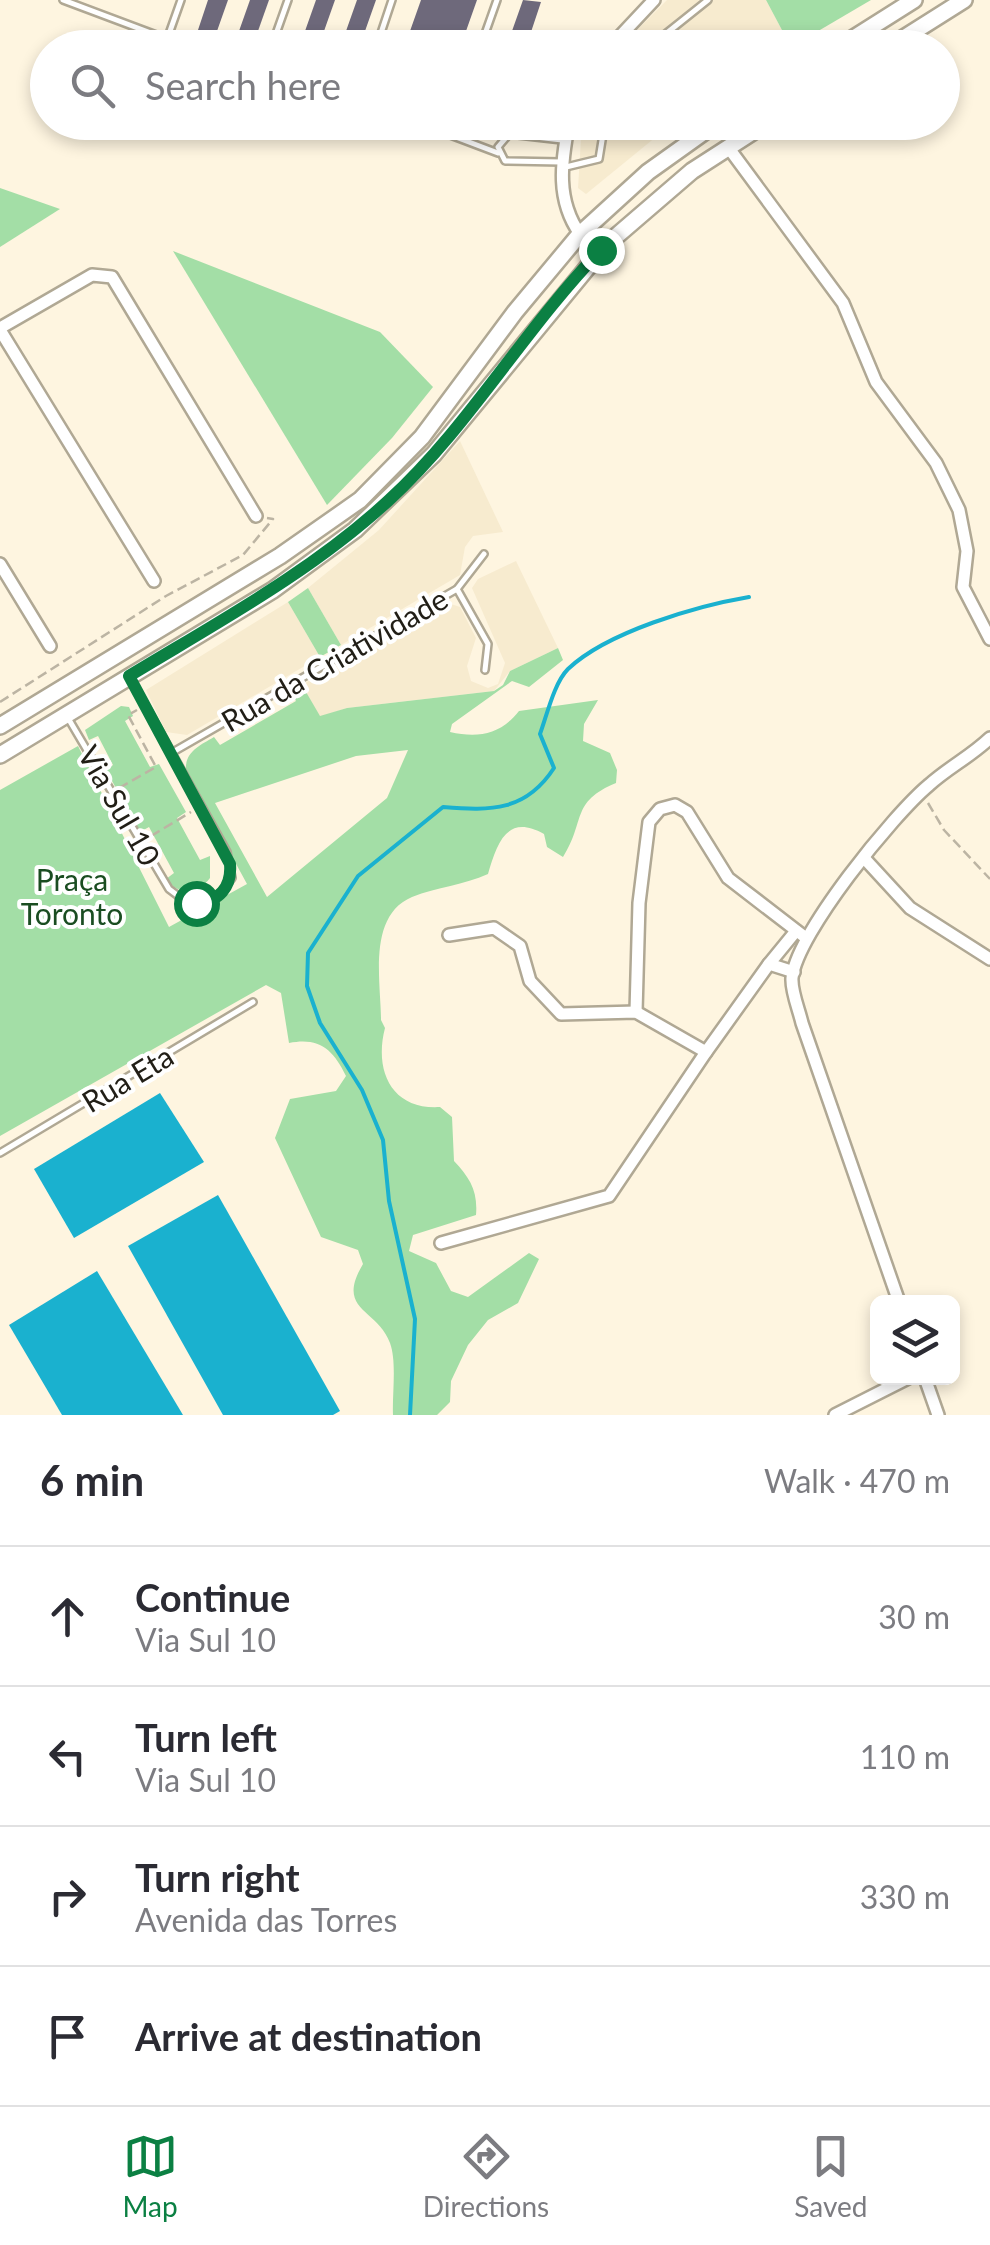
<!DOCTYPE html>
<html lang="en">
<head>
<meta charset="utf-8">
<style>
	:root { --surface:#fff; --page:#f2f2f3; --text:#2b2b33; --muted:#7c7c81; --line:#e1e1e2; --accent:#0b8043 }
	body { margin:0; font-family:Lato,sans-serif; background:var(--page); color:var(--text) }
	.controls { position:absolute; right:30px; bottom:30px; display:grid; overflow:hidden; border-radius:15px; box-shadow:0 5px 15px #0003 }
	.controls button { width:90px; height:90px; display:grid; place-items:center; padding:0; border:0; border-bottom:2px solid var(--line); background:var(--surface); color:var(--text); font:50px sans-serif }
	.stop { position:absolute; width:30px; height:30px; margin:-22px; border:8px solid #0b8043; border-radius:50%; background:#fff }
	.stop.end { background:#0b8043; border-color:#fff; box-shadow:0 2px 10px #0008 }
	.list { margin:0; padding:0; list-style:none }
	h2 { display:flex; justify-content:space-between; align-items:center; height:130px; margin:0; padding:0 40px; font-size:42px }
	h2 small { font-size:32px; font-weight:400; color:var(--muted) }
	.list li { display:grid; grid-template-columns:65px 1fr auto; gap:30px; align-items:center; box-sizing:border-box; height:140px; padding:0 40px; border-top:2px solid var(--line) }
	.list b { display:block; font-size:38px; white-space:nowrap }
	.list p { margin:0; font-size:32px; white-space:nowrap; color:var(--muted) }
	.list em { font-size:32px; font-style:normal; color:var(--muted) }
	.icon { flex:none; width:55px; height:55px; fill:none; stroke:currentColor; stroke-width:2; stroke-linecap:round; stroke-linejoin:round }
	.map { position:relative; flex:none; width:990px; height:1415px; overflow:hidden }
	.search { position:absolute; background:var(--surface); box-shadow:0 5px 15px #0003; left:30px; right:30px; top:30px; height:110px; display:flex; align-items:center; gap:25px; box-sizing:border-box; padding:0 35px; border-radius:55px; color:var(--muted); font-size:38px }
	.sheet { height:690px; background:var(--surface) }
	nav { display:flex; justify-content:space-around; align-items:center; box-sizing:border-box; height:140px; border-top:2px solid var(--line); background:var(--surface); font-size:28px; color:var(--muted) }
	nav a { display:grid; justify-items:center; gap:5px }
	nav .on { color:var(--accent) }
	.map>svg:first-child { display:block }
	.built { fill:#f7ebcf }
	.green { fill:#a3dea6; fill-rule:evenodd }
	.water { fill:#1ab1cf }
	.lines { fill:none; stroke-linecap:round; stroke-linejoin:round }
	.stream { stroke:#1ab1cf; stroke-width:4 }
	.building { fill:#6e697b }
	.service-casing { stroke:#b0a894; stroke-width:10 }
	.minor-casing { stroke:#b0a894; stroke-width:16 }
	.secondary-casing { stroke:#b0a894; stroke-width:20 }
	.path { stroke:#bcb4a3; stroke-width:2.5; stroke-dasharray:10 5; stroke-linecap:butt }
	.service { stroke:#fff; stroke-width:5 }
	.minor { stroke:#fff; stroke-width:11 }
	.secondary { stroke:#fff; stroke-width:15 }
	.route { stroke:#0b8043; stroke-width:12 }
	.labels { text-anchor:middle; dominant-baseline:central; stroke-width:8; stroke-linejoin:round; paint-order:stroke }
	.street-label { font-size:30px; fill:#211e16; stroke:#fff }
	.park-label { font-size:30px; fill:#1a4d21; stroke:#fff }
</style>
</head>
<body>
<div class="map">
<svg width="990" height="1415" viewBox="0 0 990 1415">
	<rect width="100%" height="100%" fill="#fef5e0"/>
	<g class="built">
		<polygon points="667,0 766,0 791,47 619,48"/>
		<polygon points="582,123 673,123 586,194 578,188"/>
		<polygon points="460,441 503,532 473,536 465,547 460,575 341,645 308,588 379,530"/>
		<polygon points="516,561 558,648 510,671 494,691 347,708 320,717 302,685 445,602 460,607 476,638 467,666 471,681 488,688 498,684 505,663 472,588 478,579"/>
		<polygon points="288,602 320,657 187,735 166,732 146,690"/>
	</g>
	<g class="green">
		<polygon points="766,0 871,0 791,47"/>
		<polygon points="0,188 60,209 0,247"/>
		<polygon points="173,251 380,332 433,387 392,438 327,505"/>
		<polygon points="308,588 341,645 320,657 288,602"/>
		<path d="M558,648L563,660L529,687L512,681L452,724L450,732C478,738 500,735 519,711L598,700L584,724L583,741L610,753L617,770L616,783C570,802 586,821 563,857L547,847L544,834C507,813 497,843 488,874C464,885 437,887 412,897C367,916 381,982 381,1020L385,1028C374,1070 391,1110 440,1107L452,1117L454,1161C470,1178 478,1191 476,1215L413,1235L409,1251L436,1263L451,1291L468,1297L529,1253L539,1259L518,1303L488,1320L468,1345L451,1381L450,1402L437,1415H393C392,1395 397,1362 390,1343C377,1308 335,1311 363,1264L358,1250L321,1237L275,1138L290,1099L336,1091L346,1076C333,1049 319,1037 289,1043L281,993L266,985L0,1136V790L78,746L169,927L247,884L186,772C184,752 199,746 214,737L220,745L296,701L291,692L302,685L320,716L347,708L494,691L503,685L510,671ZM408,750L387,798L267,897L215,803L356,756Z"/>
		<path d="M121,706L129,707L133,716L125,721L150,767L159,764L186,812L177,818L200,860L210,856V878C198,894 178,896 166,879L174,873L149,827L140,832L106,770L113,765L98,736L89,740L85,730Z"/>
	</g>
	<g class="water">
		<polygon points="160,1093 204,1162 74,1238 34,1169"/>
		<polygon points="218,1195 340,1411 333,1415 223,1415 128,1246"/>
		<polygon points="97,1271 183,1415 62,1415 9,1325"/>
	</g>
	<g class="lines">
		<path class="stream" d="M410,1415L415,1319L389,1201L383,1140L362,1090L320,1023L307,986L308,953L358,876L443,807C492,811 526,811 554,768L540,734C547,715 554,683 568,669C607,632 696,606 749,597"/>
	</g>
	<g class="building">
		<polygon points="208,0 228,0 211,48 192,48"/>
		<polygon points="250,0 269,0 252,48 233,48"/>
		<polygon points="316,0 335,0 318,48 299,48"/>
		<polygon points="357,0 376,0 359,48 340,48"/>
		<polygon points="421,0 477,0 460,48 404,48"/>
		<polygon points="523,0 541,2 531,32 548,39 545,48 506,48"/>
	</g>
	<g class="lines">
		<defs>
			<g id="service">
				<polyline points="63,0 167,39"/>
				<polyline points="164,48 181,0"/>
				<polyline points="271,48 288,0"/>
				<polyline points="376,48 392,0"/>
				<polyline points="480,48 497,0"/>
				<polyline points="648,48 708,0"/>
				<polyline points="416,122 498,153"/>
				<polyline points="520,135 523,122"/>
				<polyline points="561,162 505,161 498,147 509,134 562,140"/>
				<polyline points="566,167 599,159 605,122"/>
				<polyline points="457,589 488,644 485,670"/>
				<polyline points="68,718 169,889 185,901 216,899 232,878 227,852 130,678"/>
				<polyline points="173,752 457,589 484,554"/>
				<polyline points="0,1153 253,1002"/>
			</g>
			<g id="minor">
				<polyline points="609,48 654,0"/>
				<path d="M569,122C561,163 556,200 580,234"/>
				<polyline points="728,147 843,303 876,382 936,463 959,510 967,551 963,587 990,639"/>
				<polyline points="0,328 92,275 112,277 256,516"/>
				<polyline points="0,330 154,581"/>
				<polyline points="0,564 50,646"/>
				<polyline points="864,858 910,908 990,959"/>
				<polyline points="449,935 494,928 520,946 530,981 561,1014 636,1012 706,1052 769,964 794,972"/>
				<polyline points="769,964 796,931"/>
				<polyline points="636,1012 639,903 649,822 660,809 675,805 687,812 728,878 806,938"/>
				<polyline points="441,1243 609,1196 706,1052"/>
				<path d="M899,1302L802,1023C799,1010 791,991 792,978C797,933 893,815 929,785C949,767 970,757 990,738"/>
				<polyline points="925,1378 938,1415"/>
				<polyline points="835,1415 908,1378"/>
			</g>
			<g id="secondary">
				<polyline points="838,48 914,0"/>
				<polyline points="888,48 964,0"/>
				<polyline points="0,726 280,556 360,500 422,437 515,312 580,234 648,172 718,122"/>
				<polyline points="0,755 273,590 355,530 434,454 606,245 692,171 768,122"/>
			</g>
		</defs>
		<use href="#service" class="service-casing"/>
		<use href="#minor" class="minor-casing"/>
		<use href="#secondary" class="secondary-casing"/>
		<g class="path">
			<polyline points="0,702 166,596 243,555 273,519 267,518"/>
			<polyline points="119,788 156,767 128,715 137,710"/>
			<polyline points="928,803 944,830 990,879"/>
			<polyline points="151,836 191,812"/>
		</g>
		<use href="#service" class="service"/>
		<use href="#minor" class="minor"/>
		<use href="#secondary" class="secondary"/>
	</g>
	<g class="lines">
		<path class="route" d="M196,903C219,902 232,887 230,864L129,676C218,622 311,572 388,501C469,427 524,329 601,250"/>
	</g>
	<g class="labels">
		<g class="street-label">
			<text transform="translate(334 659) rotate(-30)">Rua da Criatividade</text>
			<text transform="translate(120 805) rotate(60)">Via Sul 10</text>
			<text transform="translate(127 1078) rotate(-31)">Rua Eta</text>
		</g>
		<g class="park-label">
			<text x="72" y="879">Praça<tspan x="72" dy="34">Toronto</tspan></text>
		</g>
	</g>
</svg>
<div class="controls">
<button><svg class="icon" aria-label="layers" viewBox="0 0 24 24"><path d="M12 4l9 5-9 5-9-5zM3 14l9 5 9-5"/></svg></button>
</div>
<div class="stop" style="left:196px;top:903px"></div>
<div class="stop end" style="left:601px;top:250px"></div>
<div class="search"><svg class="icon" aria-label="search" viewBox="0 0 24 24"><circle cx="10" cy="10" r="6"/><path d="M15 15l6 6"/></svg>Search here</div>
</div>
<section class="sheet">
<h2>6 min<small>Walk · 470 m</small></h2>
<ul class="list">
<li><svg class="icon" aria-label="ahead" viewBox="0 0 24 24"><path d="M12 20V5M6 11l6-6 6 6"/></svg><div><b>Continue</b><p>Via Sul 10</p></div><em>30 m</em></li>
<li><svg class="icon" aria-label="left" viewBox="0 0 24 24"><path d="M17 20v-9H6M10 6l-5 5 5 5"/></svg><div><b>Turn left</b><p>Via Sul 10</p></div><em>110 m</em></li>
<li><svg class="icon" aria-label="right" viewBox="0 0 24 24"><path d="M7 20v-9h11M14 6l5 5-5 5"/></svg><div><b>Turn right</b><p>Avenida das Torres</p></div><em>330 m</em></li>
<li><svg class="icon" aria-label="arrive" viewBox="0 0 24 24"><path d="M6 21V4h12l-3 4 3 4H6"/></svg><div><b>Arrive at destination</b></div></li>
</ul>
</section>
<nav>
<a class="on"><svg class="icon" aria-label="map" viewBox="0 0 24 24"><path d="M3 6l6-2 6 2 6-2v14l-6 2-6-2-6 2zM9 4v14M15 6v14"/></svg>Map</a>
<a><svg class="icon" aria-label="directions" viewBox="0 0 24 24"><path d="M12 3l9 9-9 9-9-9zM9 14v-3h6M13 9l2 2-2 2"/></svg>Directions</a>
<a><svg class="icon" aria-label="saved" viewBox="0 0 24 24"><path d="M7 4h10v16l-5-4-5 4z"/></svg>Saved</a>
</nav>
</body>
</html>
